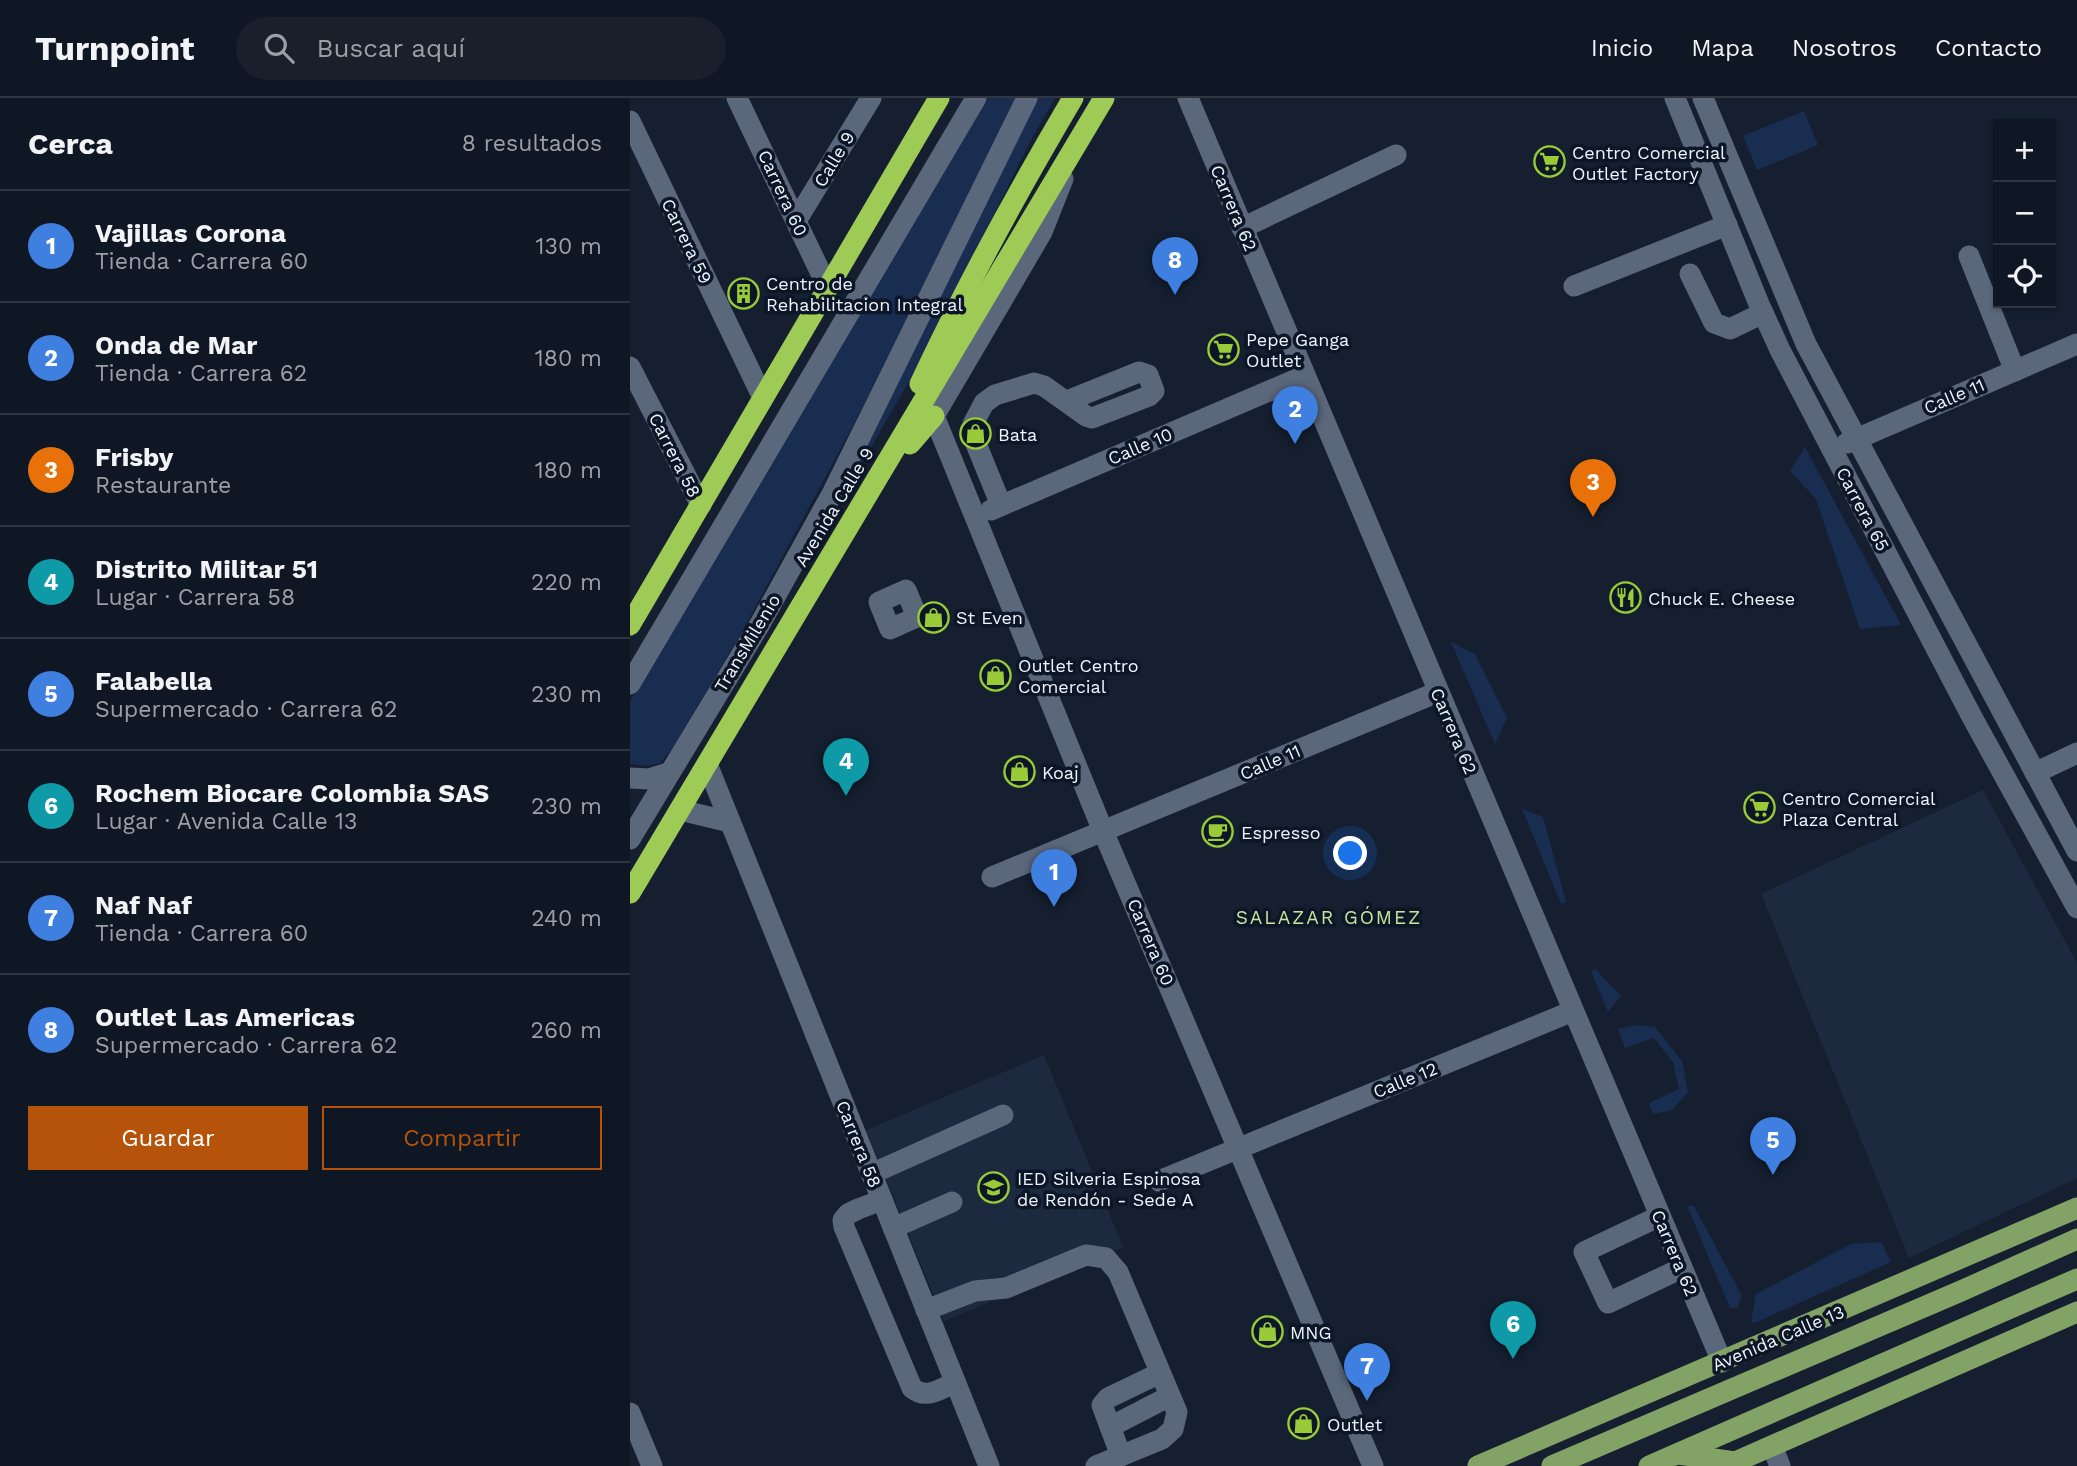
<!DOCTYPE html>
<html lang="es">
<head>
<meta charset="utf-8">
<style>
	:root { --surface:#101724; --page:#19202c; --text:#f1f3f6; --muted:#9c9fa6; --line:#303641; --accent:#b45309 }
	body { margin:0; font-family:"Work Sans",sans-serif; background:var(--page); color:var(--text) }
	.controls { position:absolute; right:21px; top:21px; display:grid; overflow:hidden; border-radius:0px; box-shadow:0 2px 5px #0004 }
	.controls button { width:63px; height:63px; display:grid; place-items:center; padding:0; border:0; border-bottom:2px solid var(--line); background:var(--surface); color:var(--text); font:35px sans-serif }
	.you { position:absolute; left:721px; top:756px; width:24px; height:24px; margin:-18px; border:5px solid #fff; border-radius:50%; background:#1a73e8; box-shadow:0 0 0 10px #1a73e833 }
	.badge { display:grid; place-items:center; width:46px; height:46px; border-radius:50%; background:var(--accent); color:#fff; font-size:23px; font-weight:700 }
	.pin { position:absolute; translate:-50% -58px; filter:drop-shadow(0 2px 4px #0008) }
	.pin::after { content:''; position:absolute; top:37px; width:24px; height:21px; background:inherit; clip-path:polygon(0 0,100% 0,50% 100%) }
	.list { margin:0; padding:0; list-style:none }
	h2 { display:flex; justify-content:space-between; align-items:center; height:91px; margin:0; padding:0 28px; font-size:30px }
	h2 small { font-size:23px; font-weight:400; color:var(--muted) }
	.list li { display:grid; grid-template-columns:46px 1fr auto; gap:21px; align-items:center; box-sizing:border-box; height:112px; padding:0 28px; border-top:2px solid var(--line) }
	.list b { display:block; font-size:26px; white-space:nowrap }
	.list p { margin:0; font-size:23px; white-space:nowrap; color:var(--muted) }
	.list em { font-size:23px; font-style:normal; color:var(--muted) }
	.actions { display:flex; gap:14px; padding:21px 28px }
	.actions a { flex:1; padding:16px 0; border:2px solid var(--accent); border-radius:0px; text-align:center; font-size:24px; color:var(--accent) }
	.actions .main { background:var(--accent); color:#fff }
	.icon { flex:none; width:38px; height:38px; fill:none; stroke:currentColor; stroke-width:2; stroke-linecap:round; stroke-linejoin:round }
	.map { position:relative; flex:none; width:1447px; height:1368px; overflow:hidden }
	header { display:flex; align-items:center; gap:42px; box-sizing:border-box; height:98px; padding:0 35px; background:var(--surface); border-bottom:2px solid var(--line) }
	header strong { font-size:33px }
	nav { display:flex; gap:38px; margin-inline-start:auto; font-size:24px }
	.search { width:490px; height:63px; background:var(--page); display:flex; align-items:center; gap:18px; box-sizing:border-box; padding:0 24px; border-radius:38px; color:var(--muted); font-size:26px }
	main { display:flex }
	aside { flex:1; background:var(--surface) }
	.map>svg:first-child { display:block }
	.built { fill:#1c293f }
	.green { fill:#182d50 }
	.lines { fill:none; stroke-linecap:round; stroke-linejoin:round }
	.minor { stroke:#5b677b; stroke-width:21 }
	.major { stroke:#83a265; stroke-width:21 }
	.highway { stroke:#9eca56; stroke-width:21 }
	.labels { text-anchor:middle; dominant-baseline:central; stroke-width:7; stroke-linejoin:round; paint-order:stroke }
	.poi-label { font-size:18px; fill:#eef4fd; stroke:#0c1626; text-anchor:start }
	.street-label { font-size:18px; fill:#eef4fd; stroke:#0c1626 }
	.neighbourhood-label { font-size:19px; letter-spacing:2px; fill:#c6e59d; stroke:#0c1626 }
</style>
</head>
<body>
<header>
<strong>Turnpoint</strong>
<div class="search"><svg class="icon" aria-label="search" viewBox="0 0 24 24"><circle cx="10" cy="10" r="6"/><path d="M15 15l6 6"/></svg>Buscar aquí</div>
<nav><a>Inicio</a><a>Mapa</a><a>Nosotros</a><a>Contacto</a></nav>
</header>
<main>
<aside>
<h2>Cerca<small>8 resultados</small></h2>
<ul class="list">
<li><span class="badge" style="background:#3f7fe0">1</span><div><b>Vajillas Corona</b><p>Tienda · Carrera 60</p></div><em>130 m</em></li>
<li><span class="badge" style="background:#3f7fe0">2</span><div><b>Onda de Mar</b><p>Tienda · Carrera 62</p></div><em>180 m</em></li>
<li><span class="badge" style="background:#e8710a">3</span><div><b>Frisby</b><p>Restaurante</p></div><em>180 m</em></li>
<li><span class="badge" style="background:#0f9aa8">4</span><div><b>Distrito Militar 51</b><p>Lugar · Carrera 58</p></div><em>220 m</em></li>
<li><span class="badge" style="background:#3f7fe0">5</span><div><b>Falabella</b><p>Supermercado · Carrera 62</p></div><em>230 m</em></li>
<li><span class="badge" style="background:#0f9aa8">6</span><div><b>Rochem Biocare Colombia SAS</b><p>Lugar · Avenida Calle 13</p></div><em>230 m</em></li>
<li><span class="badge" style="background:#3f7fe0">7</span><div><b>Naf Naf</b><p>Tienda · Carrera 60</p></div><em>240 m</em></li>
<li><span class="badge" style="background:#3f7fe0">8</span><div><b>Outlet Las Americas</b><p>Supermercado · Carrera 62</p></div><em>260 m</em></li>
</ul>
<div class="actions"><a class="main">Guardar</a><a>Compartir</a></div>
</aside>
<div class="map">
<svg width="1447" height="1368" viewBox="0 0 1447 1368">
	<rect width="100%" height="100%" fill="#151f30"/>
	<g class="built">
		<polygon points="1353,692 1447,865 1447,1080 1279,1160 1131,796"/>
		<polygon points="414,957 493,1149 314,1223 236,1032"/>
	</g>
	<g class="green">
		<polygon points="358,0 388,0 223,328 113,532 42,651 30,665 15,668 0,666 0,603"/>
		<polygon points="407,0 425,0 401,42 296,254 207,408"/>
		<polygon points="1174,13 1188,47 1127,72 1113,38"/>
		<polygon points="1175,349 1271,527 1230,531 1186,401 1160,373"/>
		<polygon points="821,544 845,556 877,620 865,646"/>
		<polygon points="892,711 913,719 936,804 931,806"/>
		<polygon points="965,871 991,898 978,914 961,873"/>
		<polygon points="1007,927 1025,929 1052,963 1058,994 1042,1012 1023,1016 1019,1005 1049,991 1043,964 1024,940 995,950 988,931"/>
		<polygon points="1057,1108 1064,1108 1112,1198 1107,1210 1100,1210"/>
		<polygon points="1251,1144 1261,1164 1124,1225 1121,1224 1126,1196 1221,1146"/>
	</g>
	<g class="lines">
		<g class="minor">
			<polyline points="107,0 198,190"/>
			<polyline points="558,0 1092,1264"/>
			<polyline points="1045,0 1129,206 1150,252 1342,619 1447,810"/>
			<polyline points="1073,0 1176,246 1447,753"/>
			<polyline points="0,23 133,300"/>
			<polyline points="433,81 412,134 304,318 473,733 743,1368"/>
			<polyline points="166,123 241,0"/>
			<polyline points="612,130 766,57"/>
			<polyline points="1339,158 1385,273"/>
			<polyline points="1060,176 1084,225 1100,231 1133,215"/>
			<polyline points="944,188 1097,127"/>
			<polyline points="0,269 71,407"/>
			<polyline points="1217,345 1447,246"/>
			<polyline points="371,407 342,336 343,326 354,305 365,297 404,285 414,288 456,318 462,320 519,298 524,293 518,277 509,274 437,303"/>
			<polyline points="361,412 674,278"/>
			<polygon points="276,492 287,519 260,531 249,504"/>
			<polyline points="0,586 346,0"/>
			<polyline points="77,666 359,1368"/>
			<polyline points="1405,675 1447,655"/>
			<polyline points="0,680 19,681 38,675"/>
			<polyline points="50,712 100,724"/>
			<polyline points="0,741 130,526 203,394 397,0"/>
			<polyline points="362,779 808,594"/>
			<polyline points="241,1076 373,1017"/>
			<polyline points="529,1083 943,913"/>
			<path d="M252,1102L228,1111L218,1116L213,1122L214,1129L282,1290C296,1302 311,1291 325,1284"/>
			<polyline points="1030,1118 954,1154 978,1205 1052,1170"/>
			<polyline points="263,1130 322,1104"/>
			<polyline points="296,1212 345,1193 376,1190 456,1157 476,1160 488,1174 547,1314 543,1331 532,1341 466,1368"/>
			<polyline points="0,1315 22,1368"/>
			<polyline points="480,1329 540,1298"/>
			<polyline points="1142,1348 1150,1368"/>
			<polyline points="491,1358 472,1307 478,1300 530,1275"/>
		</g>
		<g class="major">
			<polyline points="1048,1356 1105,1364"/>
			<polyline points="848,1368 1447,1110"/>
			<polyline points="922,1368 1331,1193 1447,1141"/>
			<polyline points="1019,1368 1447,1181"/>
			<polyline points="1096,1368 1447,1214"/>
		</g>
		<g class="highway">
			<path d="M290,286C336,188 388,93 443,0"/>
			<polyline points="280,346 304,318"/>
			<polyline points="0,527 309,0"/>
			<polyline points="0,795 474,0"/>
		</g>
	</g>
	<defs>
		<symbol id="supermarket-ring" viewBox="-11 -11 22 22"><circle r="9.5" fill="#0c1626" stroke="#98cb37" stroke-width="1.5"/><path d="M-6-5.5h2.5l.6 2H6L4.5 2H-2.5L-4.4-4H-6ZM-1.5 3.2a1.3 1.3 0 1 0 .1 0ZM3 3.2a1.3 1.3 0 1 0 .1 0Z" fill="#98cb37"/></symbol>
		<symbol id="building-ring" viewBox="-11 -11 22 22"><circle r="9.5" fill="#0c1626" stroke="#98cb37" stroke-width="1.5"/><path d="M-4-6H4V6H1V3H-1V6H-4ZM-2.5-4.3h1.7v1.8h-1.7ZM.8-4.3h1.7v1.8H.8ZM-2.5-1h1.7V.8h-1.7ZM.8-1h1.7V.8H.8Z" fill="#98cb37"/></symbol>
		<symbol id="shop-ring" viewBox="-11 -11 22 22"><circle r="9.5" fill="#0c1626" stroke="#98cb37" stroke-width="1.5"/><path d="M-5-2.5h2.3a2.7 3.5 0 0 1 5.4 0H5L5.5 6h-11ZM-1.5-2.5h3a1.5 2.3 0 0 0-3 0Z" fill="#98cb37"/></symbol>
		<symbol id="restaurant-ring" viewBox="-11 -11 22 22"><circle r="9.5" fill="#0c1626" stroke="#98cb37" stroke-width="1.5"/><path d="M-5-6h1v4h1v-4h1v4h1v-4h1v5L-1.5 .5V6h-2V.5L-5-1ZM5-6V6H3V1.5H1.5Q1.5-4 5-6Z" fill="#98cb37"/></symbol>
		<symbol id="cafe-ring" viewBox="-11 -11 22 22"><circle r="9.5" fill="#0c1626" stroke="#98cb37" stroke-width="1.5"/><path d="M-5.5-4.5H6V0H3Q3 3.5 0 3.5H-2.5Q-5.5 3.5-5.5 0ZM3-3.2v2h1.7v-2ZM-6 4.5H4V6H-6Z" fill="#98cb37"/></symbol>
		<symbol id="school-ring" viewBox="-11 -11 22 22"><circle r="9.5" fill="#0c1626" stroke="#98cb37" stroke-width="1.5"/><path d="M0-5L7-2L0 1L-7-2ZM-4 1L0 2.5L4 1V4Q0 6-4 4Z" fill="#98cb37"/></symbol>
	</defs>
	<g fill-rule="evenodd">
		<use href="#supermarket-ring" x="902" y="46" width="35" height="35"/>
		<use href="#building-ring" x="96" y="178" width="35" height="35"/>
		<use href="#supermarket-ring" x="576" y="234" width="35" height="35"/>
		<use href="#shop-ring" x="328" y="318" width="35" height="35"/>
		<use href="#restaurant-ring" x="978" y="482" width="35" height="35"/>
		<use href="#shop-ring" x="286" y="502" width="35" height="35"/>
		<use href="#shop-ring" x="348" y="560" width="35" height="35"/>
		<use href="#shop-ring" x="372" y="656" width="35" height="35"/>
		<use href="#supermarket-ring" x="1112" y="692" width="35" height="35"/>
		<use href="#cafe-ring" x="570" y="716" width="35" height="35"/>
		<use href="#school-ring" x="346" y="1072" width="35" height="35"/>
		<use href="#shop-ring" x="620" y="1216" width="35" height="35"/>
		<use href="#shop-ring" x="656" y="1308" width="35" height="35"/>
	</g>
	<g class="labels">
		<g class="poi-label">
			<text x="942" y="54">Centro Comercial<tspan x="942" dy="21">Outlet Factory</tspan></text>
			<text x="136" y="185">Centro de<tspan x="136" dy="21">Rehabilitacion Integral</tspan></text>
			<text x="616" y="241">Pepe Ganga<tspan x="616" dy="21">Outlet</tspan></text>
			<text x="368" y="336">Bata</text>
			<text x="1018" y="500">Chuck E. Cheese</text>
			<text x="326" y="519">St Even</text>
			<text x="388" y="567">Outlet Centro<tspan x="388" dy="21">Comercial</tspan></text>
			<text x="412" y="674">Koaj</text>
			<text x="1152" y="700">Centro Comercial<tspan x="1152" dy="21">Plaza Central</tspan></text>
			<text x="611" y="734">Espresso</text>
			<text x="387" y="1080">IED Silveria Espinosa<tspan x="387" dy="21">de Rendón - Sede A</tspan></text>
			<text x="660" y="1234">MNG</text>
			<text x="697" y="1326">Outlet</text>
		</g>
		<g class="street-label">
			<text transform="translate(204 61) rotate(-59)">Calle 9</text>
			<text transform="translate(153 95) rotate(65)">Carrera 60</text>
			<text transform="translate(604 110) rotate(67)">Carrera 62</text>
			<text transform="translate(57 143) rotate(64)">Carrera 59</text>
			<text transform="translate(1324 298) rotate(-23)">Calle 11</text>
			<text transform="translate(510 348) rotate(-23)">Calle 10</text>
			<text transform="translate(45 357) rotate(63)">Carrera 58</text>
			<text transform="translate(204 409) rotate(-59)">Avenida Calle 9</text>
			<text transform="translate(1233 411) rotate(62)">Carrera 65</text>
			<text transform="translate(117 545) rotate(-59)">TransMilenio</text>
			<text transform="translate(824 633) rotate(67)">Carrera 62</text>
			<text transform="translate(640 664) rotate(-23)">Calle 11</text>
			<text transform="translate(521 844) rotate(67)">Carrera 60</text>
			<text transform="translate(775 982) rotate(-22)">Calle 12</text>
			<text transform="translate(229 1046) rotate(68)">Carrera 58</text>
			<text transform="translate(1045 1155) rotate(67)">Carrera 62</text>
			<text transform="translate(1148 1240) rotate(-23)">Avenida Calle 13</text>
		</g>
		<g class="neighbourhood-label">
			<text x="699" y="819">SALAZAR GÓMEZ</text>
		</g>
	</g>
</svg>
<div class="controls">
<button>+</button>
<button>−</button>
<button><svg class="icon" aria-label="locate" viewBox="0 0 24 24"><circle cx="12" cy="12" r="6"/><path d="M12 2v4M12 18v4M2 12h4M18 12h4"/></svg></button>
</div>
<div class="you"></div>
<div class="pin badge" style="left:424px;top:809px;background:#3f7fe0">1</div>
<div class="pin badge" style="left:665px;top:346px;background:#3f7fe0">2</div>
<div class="pin badge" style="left:963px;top:419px;background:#e8710a">3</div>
<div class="pin badge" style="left:216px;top:698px;background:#0f9aa8">4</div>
<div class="pin badge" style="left:1143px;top:1077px;background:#3f7fe0">5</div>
<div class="pin badge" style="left:883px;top:1261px;background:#0f9aa8">6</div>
<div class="pin badge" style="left:737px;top:1303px;background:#3f7fe0">7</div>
<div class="pin badge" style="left:545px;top:197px;background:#3f7fe0">8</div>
</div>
</main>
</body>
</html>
